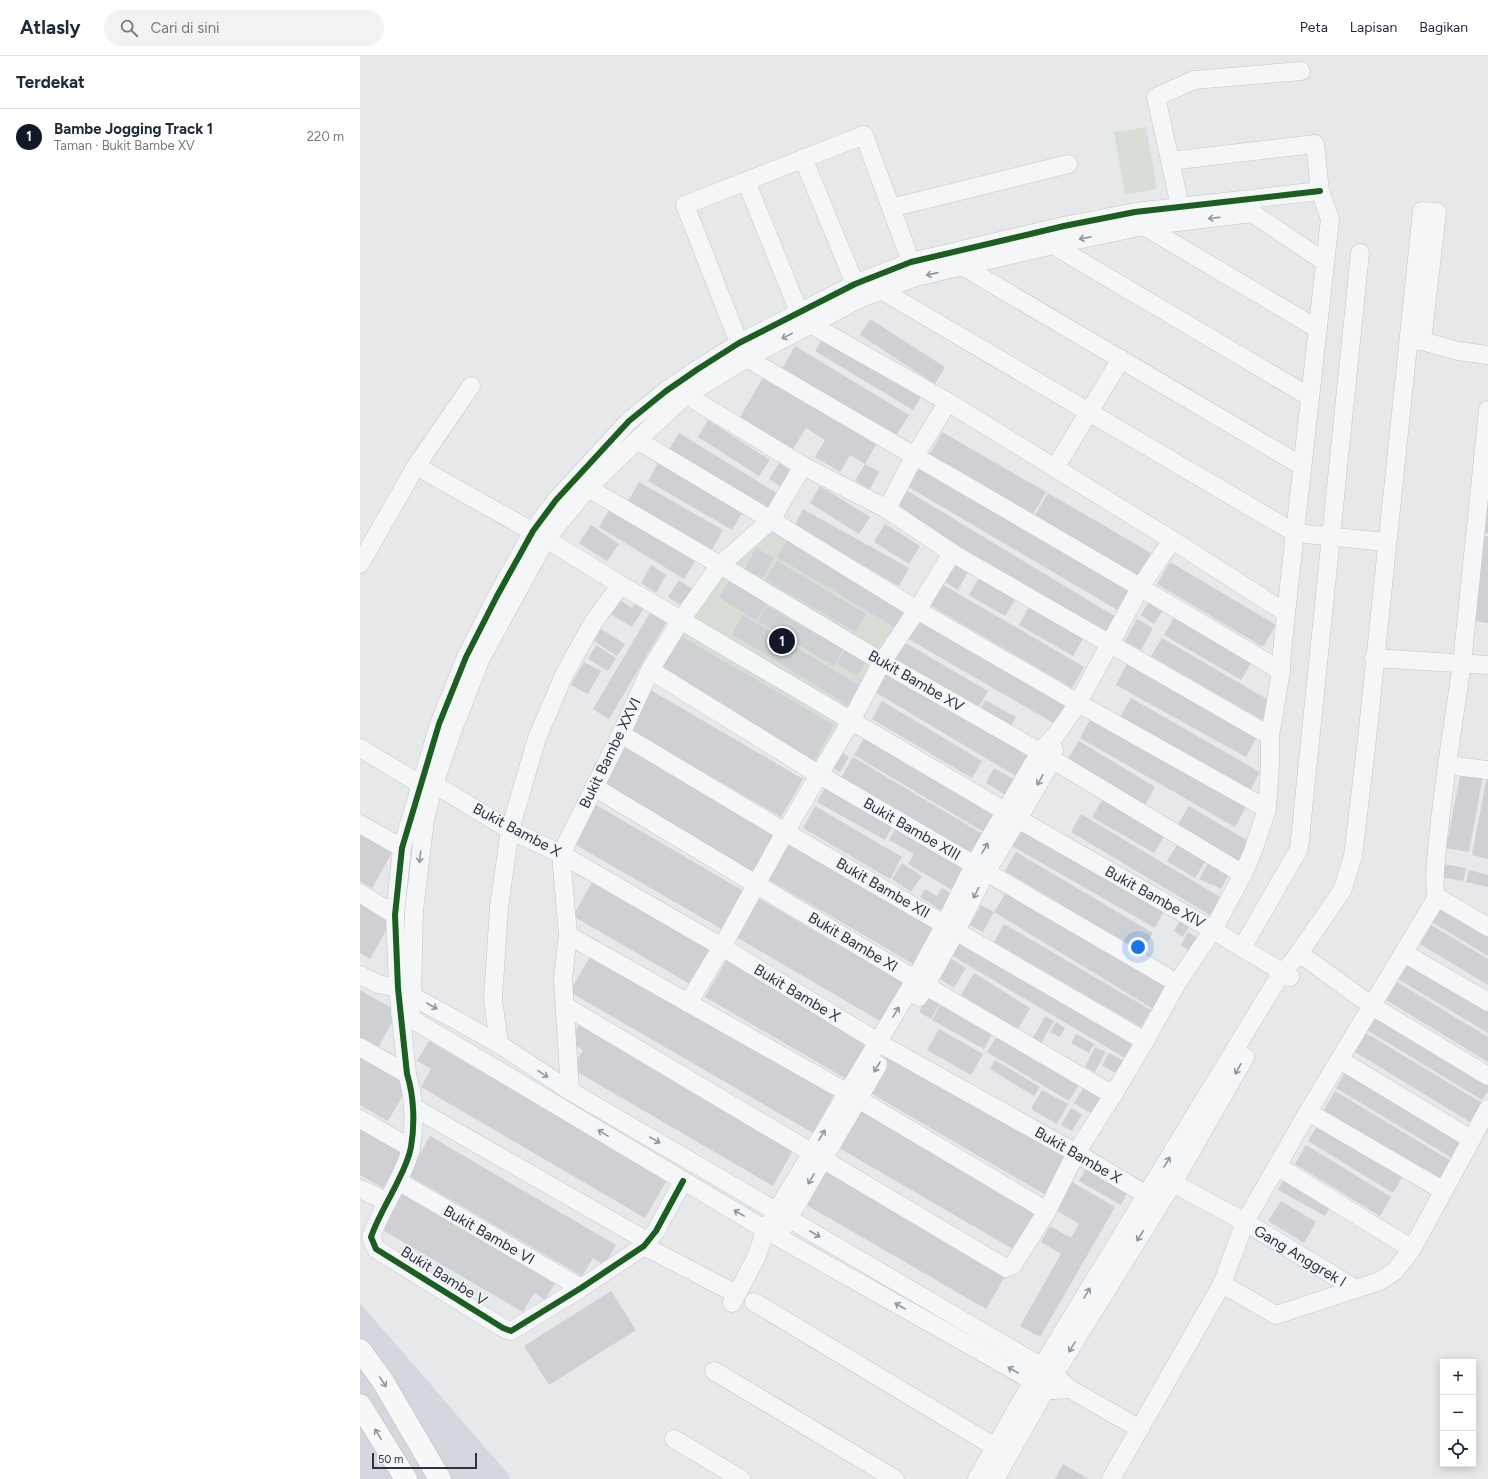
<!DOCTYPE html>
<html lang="id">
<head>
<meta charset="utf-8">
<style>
	:root { --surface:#fff; --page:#f2f2f3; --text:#1f2937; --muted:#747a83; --line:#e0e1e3; --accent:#111827 }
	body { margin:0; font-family:Figtree,sans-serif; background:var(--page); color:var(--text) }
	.controls { position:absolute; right:12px; bottom:12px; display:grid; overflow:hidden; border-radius:0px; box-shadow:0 2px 10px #0003 }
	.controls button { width:36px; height:36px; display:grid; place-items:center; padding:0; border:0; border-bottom:1px solid var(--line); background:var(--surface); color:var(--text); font:20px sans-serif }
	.scale { position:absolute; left:12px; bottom:10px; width:105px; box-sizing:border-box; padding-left:4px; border:2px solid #2b3445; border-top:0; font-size:11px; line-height:14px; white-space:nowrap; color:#2b3445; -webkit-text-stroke:3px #f4f6f9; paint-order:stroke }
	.you { position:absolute; left:778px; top:891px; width:14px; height:14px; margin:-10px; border:3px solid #fff; border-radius:50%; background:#1a73e8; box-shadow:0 0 0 6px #1a73e833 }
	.badge { display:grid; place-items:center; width:26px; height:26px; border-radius:50%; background:var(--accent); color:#fff; font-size:13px; font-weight:700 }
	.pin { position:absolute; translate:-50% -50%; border:2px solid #fff; box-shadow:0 1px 4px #0006 }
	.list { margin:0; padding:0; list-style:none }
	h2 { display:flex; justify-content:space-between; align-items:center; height:52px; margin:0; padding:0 16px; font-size:17px }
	h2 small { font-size:13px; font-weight:400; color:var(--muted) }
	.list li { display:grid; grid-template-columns:26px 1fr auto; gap:12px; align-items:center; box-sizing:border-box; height:56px; padding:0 16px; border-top:1px solid var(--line) }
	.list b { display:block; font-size:15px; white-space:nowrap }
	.list p { margin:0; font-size:13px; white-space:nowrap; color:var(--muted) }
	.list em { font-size:13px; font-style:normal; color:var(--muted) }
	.icon { flex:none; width:22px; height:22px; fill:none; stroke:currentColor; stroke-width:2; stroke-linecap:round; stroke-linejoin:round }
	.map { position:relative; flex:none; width:1128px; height:1423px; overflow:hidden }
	header { display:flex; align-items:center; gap:24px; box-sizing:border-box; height:56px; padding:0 20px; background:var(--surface); border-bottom:1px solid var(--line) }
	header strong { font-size:19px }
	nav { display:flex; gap:22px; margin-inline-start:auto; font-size:14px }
	.search { width:280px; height:36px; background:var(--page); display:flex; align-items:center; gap:10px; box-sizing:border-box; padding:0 14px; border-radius:22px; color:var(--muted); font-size:15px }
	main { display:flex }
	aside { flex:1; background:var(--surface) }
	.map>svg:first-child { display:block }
	.built { fill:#d4d7dd }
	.green { fill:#d6ded6 }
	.building { fill:#ced0d3 }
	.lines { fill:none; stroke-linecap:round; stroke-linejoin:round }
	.minor-casing { stroke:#c4c6c8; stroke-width:19 }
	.highway-casing { stroke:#b8bbbf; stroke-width:23 }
	.minor { stroke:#f5f6f7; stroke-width:18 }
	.highway { stroke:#f8f8f8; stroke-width:22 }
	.cycleway-casing { stroke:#f4f6f9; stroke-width:8 }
	.cycleway { stroke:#1b5e20; stroke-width:6 }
	.oneway { stroke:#90959e }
	.oneway2 { stroke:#92969e }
	.labels { text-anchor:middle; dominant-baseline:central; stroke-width:3; stroke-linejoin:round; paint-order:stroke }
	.street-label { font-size:15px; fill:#2b3445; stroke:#f4f6f9 }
</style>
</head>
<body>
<header>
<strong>Atlasly</strong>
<div class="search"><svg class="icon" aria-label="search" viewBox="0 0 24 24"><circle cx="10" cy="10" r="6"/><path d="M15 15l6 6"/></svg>Cari di sini</div>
<nav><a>Peta</a><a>Lapisan</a><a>Bagikan</a></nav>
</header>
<main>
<aside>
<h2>Terdekat<small></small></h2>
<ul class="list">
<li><span class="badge">1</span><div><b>Bambe Jogging Track 1</b><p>Taman · Bukit Bambe XV</p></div><em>220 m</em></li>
</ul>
</aside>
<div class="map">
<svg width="1128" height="1423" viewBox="0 0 1128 1423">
	<rect width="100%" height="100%" fill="#e6e8ea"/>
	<polygon class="built" points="0,1247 149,1419 150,1423 0,1423"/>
	<g class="green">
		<polygon points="786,71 797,133 765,139 754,76"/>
		<polygon points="411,464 557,554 458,718 290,614 321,564"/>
	</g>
	<g class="building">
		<polygon points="510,263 585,311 575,328 500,279"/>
		<polygon points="464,281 561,341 553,354 455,295"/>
		<polygon points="435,290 549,359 535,381 422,313"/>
		<polygon points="404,320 517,387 505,408 490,399 480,416 455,401 465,384 446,372 433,393 380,361"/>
		<polygon points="348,364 410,404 399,420 338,381"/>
		<polygon points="582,376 686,436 672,460 569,400"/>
		<polygon points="319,377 418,438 407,456 308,395"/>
		<polygon points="298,407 382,457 372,474 288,425"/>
		<polygon points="419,407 433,416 423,432 409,423"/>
		<polygon points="505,408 519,416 510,433 495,425"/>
		<polygon points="559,410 771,534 759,555 547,430"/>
		<polygon points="279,426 363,474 351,495 267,447"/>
		<polygon points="460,430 510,461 499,478 450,447"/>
		<polygon points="546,434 756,561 745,578 536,452"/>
		<polygon points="688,437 791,497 778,521 674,461"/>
		<polygon points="1127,450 1128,450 1128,477 1124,477"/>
		<polygon points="251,451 336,504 324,523 239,471"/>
		<polygon points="443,453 549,512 539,530 434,470"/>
		<polygon points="525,468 560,490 549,508 514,486"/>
		<polygon points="231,469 259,488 247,505 219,487"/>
		<polygon points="1123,480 1128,480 1128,567 1113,565"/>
		<polygon points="429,481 548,552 536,572 417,501"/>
		<polygon points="396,492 414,502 402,522 385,512"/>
		<polygon points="417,505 506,558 496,576 406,524"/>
		<polygon points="593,505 609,514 598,534 582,524"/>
		<polygon points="810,506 916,569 903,591 797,528"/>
		<polygon points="291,509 306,519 296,537 281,527"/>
		<polygon points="372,520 409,544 396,565 359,541"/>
		<polygon points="620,520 657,541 645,560 609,539"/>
		<polygon points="319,524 334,534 323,551 308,541"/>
		<polygon points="580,527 724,611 712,632 568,548"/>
		<polygon points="256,542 272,552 277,544 286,549 272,571 247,556"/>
		<polygon points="791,542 805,551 794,568 781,559"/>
		<polygon points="671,548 725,579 713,600 659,569"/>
		<polygon points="407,550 459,580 463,573 487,587 474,610 398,565"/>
		<polygon points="293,552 309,562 249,663 233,653"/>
		<polygon points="561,557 709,643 695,668 547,582"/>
		<polygon points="383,559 503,632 491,651 372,578"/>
		<polygon points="815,560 892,606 881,624 804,579"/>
		<polygon points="777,563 793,572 781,594 765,585"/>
		<polygon points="241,573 265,588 257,600 234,585"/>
		<polygon points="319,579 474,669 452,708 297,617"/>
		<polygon points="802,582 912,646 902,664 791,600"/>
		<polygon points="544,586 628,635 618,652 534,604"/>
		<polygon points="488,588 508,600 497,620 477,608"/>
		<polygon points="236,589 256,602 248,615 228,603"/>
		<polygon points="224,606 241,615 228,638 211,629"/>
		<polygon points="768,606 899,677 886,701 756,629"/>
		<polygon points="529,611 674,697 659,722 515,636"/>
		<polygon points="287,632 443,723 421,761 265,671"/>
		<polygon points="771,642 900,716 888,738 759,663"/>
		<polygon points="625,644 656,661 651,670 620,654"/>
		<polygon points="522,645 622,705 612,722 512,663"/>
		<polygon points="732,660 887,749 875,771 720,682"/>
		<polygon points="507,677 640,756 627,778 494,699"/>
		<polygon points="719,685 795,731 784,751 707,704"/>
		<polygon points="262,690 418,781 395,819 240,729"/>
		<polygon points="481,696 489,701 480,716 472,712"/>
		<polygon points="493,701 626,780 613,801 480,723"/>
		<polygon points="634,712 655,724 646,739 626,727"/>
		<polygon points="1101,715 1123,720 1109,796 1086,792"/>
		<polygon points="1127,720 1128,721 1128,803 1112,799"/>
		<polygon points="468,727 536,765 525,784 457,746"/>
		<polygon points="744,741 806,777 794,797 732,761"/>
		<polygon points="231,746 387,837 365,875 209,785"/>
		<polygon points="455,750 542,801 530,823 443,772"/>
		<polygon points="829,750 890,786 878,806 817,770"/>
		<polygon points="721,758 860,841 850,859 711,776"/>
		<polygon points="537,769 607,809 592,834 548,808 554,798 529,784"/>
		<polygon points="664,770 806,852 795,872 652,790"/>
		<polygon points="0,773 34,793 12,832 0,825"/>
		<polygon points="426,783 582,874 560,912 404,821"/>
		<polygon points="817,789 845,806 835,822 807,805"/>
		<polygon points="656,796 793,877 781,896 645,815"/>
		<polygon points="852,801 863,808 859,815 868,820 861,833 852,828 851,829 839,823"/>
		<polygon points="542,807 562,820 551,836 532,823"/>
		<polygon points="1083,808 1106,812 1103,825 1081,821"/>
		<polygon points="1109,814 1128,819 1128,831 1106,826"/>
		<polygon points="235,821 352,889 330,928 213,860"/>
		<polygon points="582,832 592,838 582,855 560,841 565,833 577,840"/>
		<polygon points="649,832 810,930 795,954 634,856 623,876 610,869 621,849 634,856"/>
		<polygon points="393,839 549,930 527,969 371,878"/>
		<polygon points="0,845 32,864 10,903 0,897"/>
		<polygon points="1083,848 1128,874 1128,900 1072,866"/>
		<polygon points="823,860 832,865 823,881 814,875"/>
		<polygon points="644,868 791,954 781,971 634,886"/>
		<polygon points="1071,869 1128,903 1128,929 1060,888"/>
		<polygon points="828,876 839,883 831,896 821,889"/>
		<polygon points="602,880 776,983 765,1002 591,899"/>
		<polygon points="232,897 474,1039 453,1077 210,936"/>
		<polygon points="589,901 606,912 594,932 577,921"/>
		<polygon points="367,903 511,987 490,1025 345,941"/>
		<polygon points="1049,904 1128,952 1128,977 1038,923"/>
		<polygon points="614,917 670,952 658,973 601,939"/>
		<polygon points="1037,926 1128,981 1128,1006 1026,944"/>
		<polygon points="0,934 38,956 16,995 0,985"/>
		<polygon points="571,935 583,942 571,963 559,956"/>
		<polygon points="583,944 635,974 624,993 572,964"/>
		<polygon points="1018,956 1128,1022 1128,1035 1122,1044 1007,974"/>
		<polygon points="685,960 694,965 681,987 673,982"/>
		<polygon points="221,966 435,1091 413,1130 212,1013 223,994 209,986"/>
		<polygon points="696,966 705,972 700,981 690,976"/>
		<polygon points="579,973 623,998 611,1019 567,994"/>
		<polygon points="1006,977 1122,1047 1110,1066 995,996"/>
		<polygon points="716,978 734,988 729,997 711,987"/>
		<polygon points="638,979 720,1027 709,1045 627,996"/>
		<polygon points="69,985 307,1124 285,1162 61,1031 71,1013 57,1005"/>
		<polygon points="735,991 746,996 735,1016 725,1011"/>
		<polygon points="529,996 708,1101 686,1139 507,1035"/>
		<polygon points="749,997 764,1005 757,1018 742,1009"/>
		<polygon points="0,998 50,1027 28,1065 0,1049"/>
		<polygon points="635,1004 680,1031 674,1040 630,1013"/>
		<polygon points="987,1013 1103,1083 1092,1102 976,1032"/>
		<polygon points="726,1027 747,1040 735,1060 714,1047"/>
		<polygon points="682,1034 708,1048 697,1068 671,1053"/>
		<polygon points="975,1035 1091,1105 1080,1124 964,1054"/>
		<polygon points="711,1052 722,1058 712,1075 701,1069"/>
		<polygon points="501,1054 676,1155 653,1193 479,1092"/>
		<polygon points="0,1067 45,1094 23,1132 0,1119"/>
		<polygon points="959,1067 1044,1118 1033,1137 948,1085"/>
		<polygon points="70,1080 256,1189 244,1209 233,1202 222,1220 48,1119"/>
		<polygon points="946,1089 1031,1141 1020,1160 935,1108"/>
		<polygon points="729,1108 770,1132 761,1149 719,1125"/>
		<polygon points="467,1109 648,1215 626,1253 445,1148"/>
		<polygon points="925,1120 973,1146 965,1160 918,1134"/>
		<polygon points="712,1126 755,1151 680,1281 660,1270 701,1198 681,1186 690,1170 711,1182 719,1168 696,1154"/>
		<polygon points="41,1134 197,1224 185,1244 174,1237 163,1256 19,1172"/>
		<polygon points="921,1145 956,1166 944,1187 908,1165"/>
		<polygon points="251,1235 276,1274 189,1329 164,1290"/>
		<polygon points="703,1408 728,1423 695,1423"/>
	</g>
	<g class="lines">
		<defs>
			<g id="minor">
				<polyline points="443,102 495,228"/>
				<polyline points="386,125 443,266"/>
				<polyline points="891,146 892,157 965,206"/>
				<polyline points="820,150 796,41 834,24 941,15"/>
				<polyline points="531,152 708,108"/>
				<polyline points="784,170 958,273"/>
				<polyline points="693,189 950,341"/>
				<polyline points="604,211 942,410"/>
				<polyline points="521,234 935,477 1026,486"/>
				<polyline points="450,268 588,346 812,484 926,557"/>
				<polyline points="1050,284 1062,285 1098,295 1128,299"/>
				<polyline points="379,287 325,149 504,79 551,206"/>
				<path d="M387,302C565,407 744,508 921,615"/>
				<polyline points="326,339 443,410 527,453 592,497 910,680"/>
				<polyline points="277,384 411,464 557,554 718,647 907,753"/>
				<polyline points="56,410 111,330"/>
				<polyline points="695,412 761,303"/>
				<polyline points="228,432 360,509 522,606 680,696 883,818"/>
				<polyline points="527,453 554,401 588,346"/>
				<polyline points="0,508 56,410 186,483 261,529 658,763 853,874 930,921"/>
				<polyline points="1014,602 1128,609"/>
				<polyline points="290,614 458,718 817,927"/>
				<polyline points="261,678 425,776 785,985"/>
				<polyline points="0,692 60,728"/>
				<polyline points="1087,709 1102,607 1128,354"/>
				<polyline points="74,728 150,774 201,798 362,891 528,992 716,1097 800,1147"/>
				<polyline points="234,731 566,930 753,1039"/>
				<polyline points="0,768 42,792"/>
				<polyline points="0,837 35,859"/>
				<polyline points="1077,841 1128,871"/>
				<polyline points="208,879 488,1037 687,1155"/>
				<polyline points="882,892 939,793 1000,197"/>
				<polyline points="939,897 1012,950 1128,1020"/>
				<polyline points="1044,897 1128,946"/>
				<polyline points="0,919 18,928 38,932 139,988 210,1035 416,1155 682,1311 694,1319 710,1333 780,1373"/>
				<polyline points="559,941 596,875 626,816 658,763 692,704 694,693"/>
				<polyline points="328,947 362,891 425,776 491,665 522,606 557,554 592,497"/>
				<polyline points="205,950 646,1212 653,1209 687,1155 716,1097 753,1039 785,985 817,927 853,874 883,818 893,795 907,753 910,707 910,680 921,615 921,607 926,557 970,163 960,135 955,88 810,105"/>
				<polyline points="40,956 418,1181 673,1325 693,1334 710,1333"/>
				<polyline points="50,962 52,939 54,855 65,763 74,728 92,676 121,602 186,483 228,432 277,384 326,339 387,302 501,242 556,221 693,189 784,170 892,157"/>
				<polyline points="139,988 133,943 139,851 150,774 177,682 205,617 234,565 261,529"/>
				<polyline points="0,991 47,1018"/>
				<polyline points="980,1004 1111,1083"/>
				<polyline points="210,1035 203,923 208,879 201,798 261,678 290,614 321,564 360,509 411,464 443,410"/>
				<polyline points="53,1051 287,1185"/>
				<polyline points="948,1056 1084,1135"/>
				<polyline points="0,1063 51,1092"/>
				<polyline points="917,1110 1052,1193"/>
				<polyline points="38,1125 221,1232"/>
				<path d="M323,1125L296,1175L284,1190L221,1232L151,1275L143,1272L16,1193L11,1181C18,1161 29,1144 38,1125C43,1115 49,1102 51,1091C55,1068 54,1040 47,1018L38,932L35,859L42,792L79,668L106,601L137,540L173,475L196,444L269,365L306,335L338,313L379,287L495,228L551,206L704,170L775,156L960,135"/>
				<polyline points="813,1127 885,1166 996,1233"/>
				<polyline points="0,1133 26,1145"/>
				<polyline points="423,1172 518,1009"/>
				<polyline points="284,1190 359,1229 377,1238"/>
				<polyline points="862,1228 916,1259 1020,1225 1035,1215 1052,1193 1128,1053"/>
				<polyline points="394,1246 645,1397"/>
				<polyline points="372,1247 396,1202 406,1173 555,924 585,868 614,809 680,696 699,675 718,647 781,530 812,484"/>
				<polyline points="354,1315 535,1423"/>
				<polyline points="314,1383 381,1423"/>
				<polyline points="617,1423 673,1325 922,916 934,904 982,835 993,800 1007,683 1062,155 1077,156 1062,285"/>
				<polyline points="635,1423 694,1319 813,1127 885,1001"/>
				<path d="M751,1423L862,1228L885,1166L948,1056L1077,841C1070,830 1084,735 1086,716L1087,709L1128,714"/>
			</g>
			<g id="highway">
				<polyline points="0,1294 22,1324 80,1423"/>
				<polyline points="0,1349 46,1423"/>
			</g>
		</defs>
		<use href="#minor" class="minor-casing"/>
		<use href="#highway" class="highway-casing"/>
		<use href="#minor" class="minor"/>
		<use href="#highway" class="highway"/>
		<defs>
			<path id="cycleway" d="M323,1125L296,1175L284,1190L221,1232L151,1275L143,1272L16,1193L11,1181C18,1161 29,1144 38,1125C43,1115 49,1102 51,1091C55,1068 54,1040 47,1018L38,932L35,859L42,792L79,668L106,601L137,540L173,475L196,444L269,365L306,335L338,313L379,287L495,228L551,206L704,170L775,156L960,135"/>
		</defs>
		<use href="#cycleway" class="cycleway-casing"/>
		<use href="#cycleway" class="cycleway"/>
	</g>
	<defs><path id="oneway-shaft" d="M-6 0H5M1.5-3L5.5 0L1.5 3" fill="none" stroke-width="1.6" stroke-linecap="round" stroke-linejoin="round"/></defs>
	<g class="oneway">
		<use href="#oneway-shaft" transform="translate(854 162) rotate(173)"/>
		<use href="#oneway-shaft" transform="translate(725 182) rotate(169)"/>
		<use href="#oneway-shaft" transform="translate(572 218) rotate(167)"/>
		<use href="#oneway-shaft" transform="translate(427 280) rotate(152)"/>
		<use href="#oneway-shaft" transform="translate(680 724) rotate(119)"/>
		<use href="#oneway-shaft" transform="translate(625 792) rotate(-59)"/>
		<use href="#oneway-shaft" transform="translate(60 801) rotate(97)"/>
		<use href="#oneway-shaft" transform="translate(616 837) rotate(117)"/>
		<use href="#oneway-shaft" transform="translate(72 950) rotate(30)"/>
		<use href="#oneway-shaft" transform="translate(536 956) rotate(-59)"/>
		<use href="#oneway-shaft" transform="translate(517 1011) rotate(120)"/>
		<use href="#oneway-shaft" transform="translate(878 1013) rotate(119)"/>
		<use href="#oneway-shaft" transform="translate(183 1018) rotate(34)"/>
		<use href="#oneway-shaft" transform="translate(243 1077) rotate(-149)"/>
		<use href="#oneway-shaft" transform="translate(462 1079) rotate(-59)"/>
		<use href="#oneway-shaft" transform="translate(295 1084) rotate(30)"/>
		<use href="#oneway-shaft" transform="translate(807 1106) rotate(-59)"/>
		<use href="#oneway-shaft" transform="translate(451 1123) rotate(120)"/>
		<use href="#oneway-shaft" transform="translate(379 1157) rotate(-150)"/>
		<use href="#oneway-shaft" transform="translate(455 1178) rotate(30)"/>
		<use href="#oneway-shaft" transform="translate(780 1180) rotate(122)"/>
		<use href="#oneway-shaft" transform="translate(727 1237) rotate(-59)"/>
		<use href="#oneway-shaft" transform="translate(540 1250) rotate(-150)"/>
		<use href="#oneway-shaft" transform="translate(712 1291) rotate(122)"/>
		<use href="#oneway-shaft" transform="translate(653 1314) rotate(-150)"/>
	</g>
	<g class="oneway2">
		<use href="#oneway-shaft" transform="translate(23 1326) rotate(57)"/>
		<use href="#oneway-shaft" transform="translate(18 1378) rotate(-122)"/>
	</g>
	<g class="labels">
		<g class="street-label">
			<text transform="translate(556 625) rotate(30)">Bukit Bambe XV</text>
			<text transform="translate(250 697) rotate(-64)">Bukit Bambe XXVI</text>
			<text transform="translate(552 773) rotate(30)">Bukit Bambe XIII</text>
			<text transform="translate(157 774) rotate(28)">Bukit Bambe X</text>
			<text transform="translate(523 832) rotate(30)">Bukit Bambe XII</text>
			<text transform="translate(795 841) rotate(29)">Bukit Bambe XIV</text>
			<text transform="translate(493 886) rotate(31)">Bukit Bambe XI</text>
			<text transform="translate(437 937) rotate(31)">Bukit Bambe X</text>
			<text transform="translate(718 1099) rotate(30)">Bukit Bambe X</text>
			<text transform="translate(129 1179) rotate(30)">Bukit Bambe VI</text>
			<text transform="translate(940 1200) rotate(31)">Gang Anggrek I</text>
			<text transform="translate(84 1220) rotate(32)">Bukit Bambe V</text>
		</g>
	</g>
</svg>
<div class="controls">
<button>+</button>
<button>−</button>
<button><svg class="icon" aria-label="locate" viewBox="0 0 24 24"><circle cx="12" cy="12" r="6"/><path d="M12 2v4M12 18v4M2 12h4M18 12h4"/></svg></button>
</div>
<div class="scale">50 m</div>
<div class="you"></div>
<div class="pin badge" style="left:422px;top:585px">1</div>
</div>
</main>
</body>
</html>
